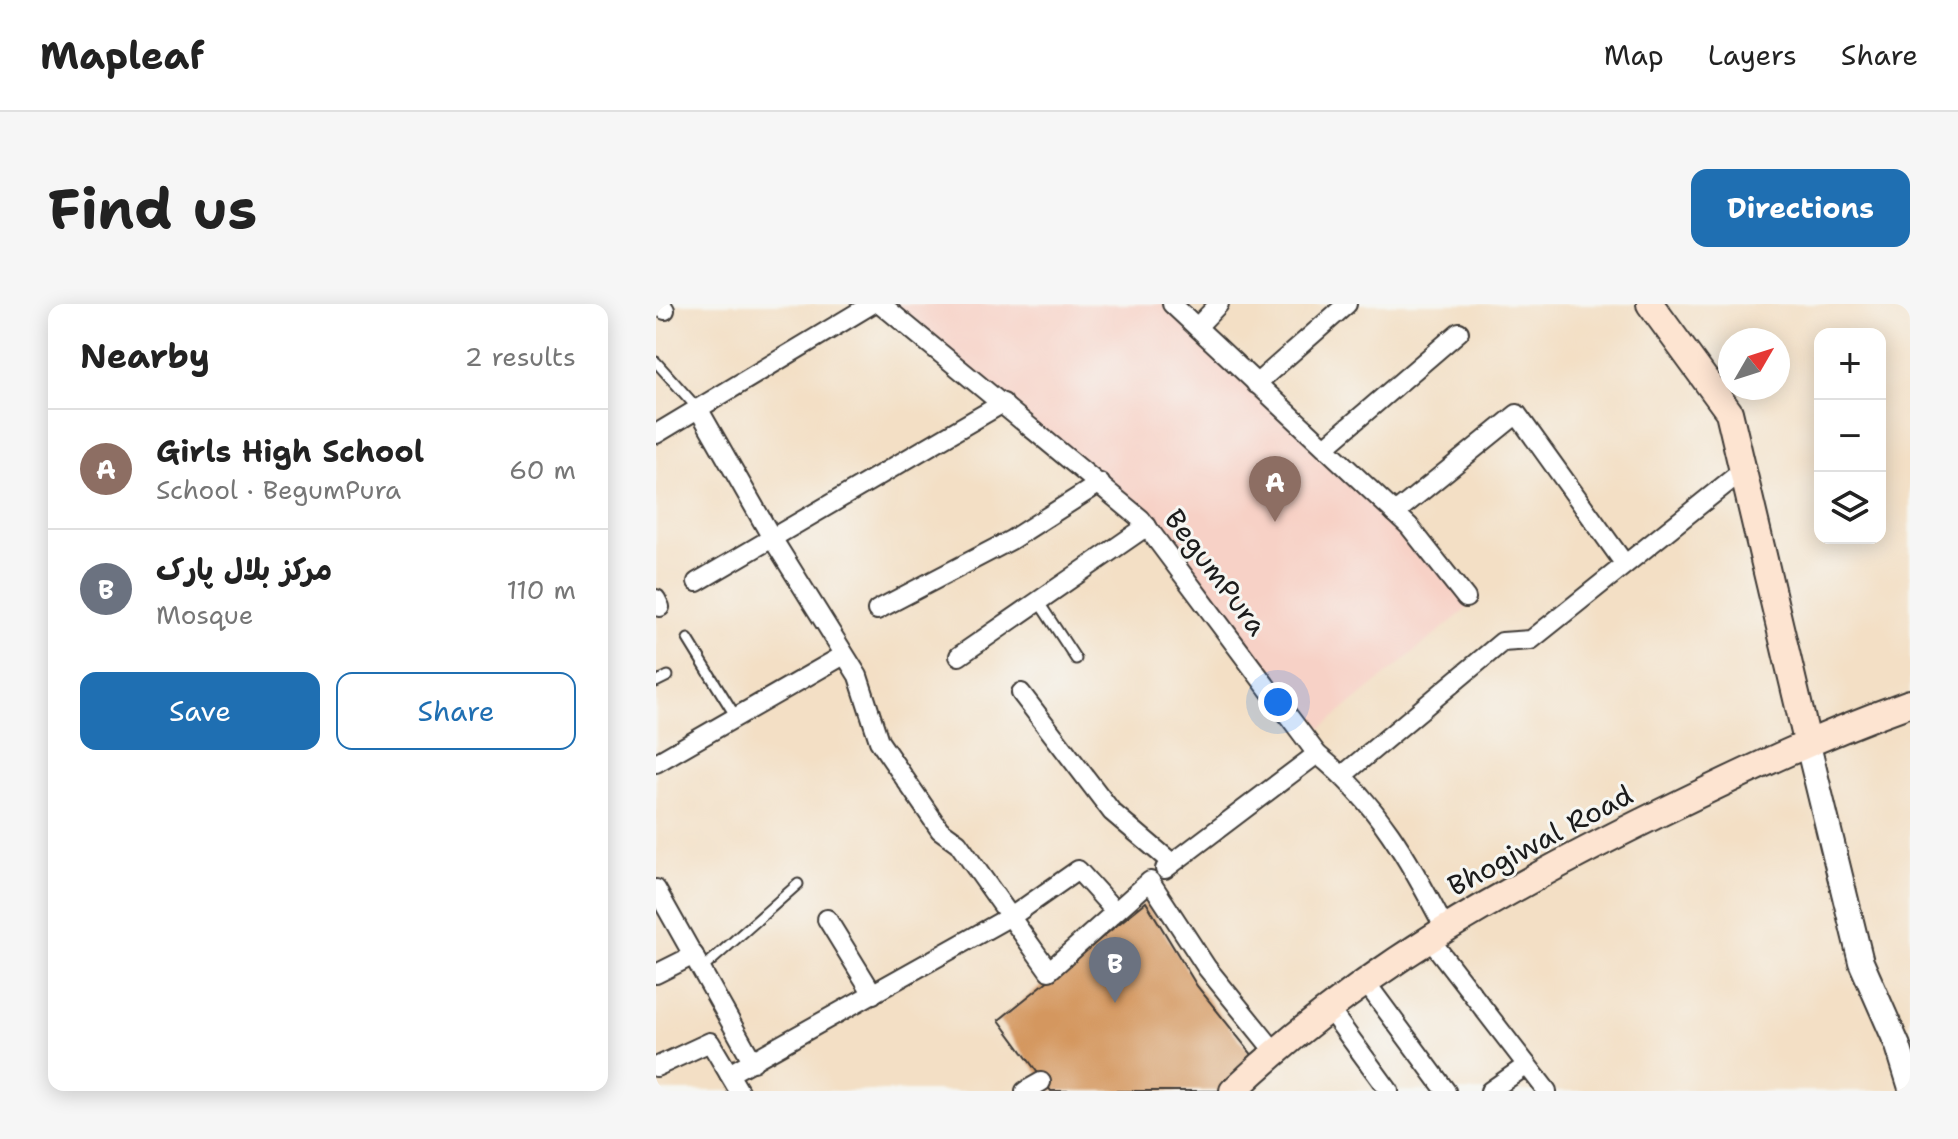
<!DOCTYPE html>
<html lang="en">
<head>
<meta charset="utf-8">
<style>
	:root { --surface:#fff; --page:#f6f6f6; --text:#222; --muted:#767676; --line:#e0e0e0; --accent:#1f6fb2 }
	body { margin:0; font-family:"Shantell Sans","Playpen Sans Arabic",sans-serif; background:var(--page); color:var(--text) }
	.controls { position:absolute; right:24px; top:24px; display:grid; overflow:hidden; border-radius:16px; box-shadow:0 4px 20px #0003 }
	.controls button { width:72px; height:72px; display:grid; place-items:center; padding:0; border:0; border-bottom:2px solid var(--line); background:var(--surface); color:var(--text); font:40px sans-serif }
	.compass { position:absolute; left:1062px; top:24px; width:72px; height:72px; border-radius:50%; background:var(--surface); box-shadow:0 4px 20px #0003; rotate:51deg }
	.you { position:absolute; left:622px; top:398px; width:28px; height:28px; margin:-20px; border:6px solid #fff; border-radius:50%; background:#1a73e8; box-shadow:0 0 0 12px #1a73e833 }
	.badge { display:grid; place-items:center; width:52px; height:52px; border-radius:50%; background:var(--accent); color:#fff; font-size:26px; font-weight:700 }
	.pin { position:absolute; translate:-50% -66px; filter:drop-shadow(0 2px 4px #0008) }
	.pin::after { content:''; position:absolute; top:42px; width:28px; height:24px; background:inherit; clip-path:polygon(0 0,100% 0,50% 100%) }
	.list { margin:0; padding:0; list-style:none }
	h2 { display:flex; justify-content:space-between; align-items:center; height:104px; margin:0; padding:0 32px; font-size:34px }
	h2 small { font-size:26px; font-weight:400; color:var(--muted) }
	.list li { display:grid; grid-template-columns:52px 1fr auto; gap:24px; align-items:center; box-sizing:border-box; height:120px; padding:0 32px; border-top:2px solid var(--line) }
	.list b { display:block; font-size:30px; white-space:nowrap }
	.list p { margin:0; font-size:26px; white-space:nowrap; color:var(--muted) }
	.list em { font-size:26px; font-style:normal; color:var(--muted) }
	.actions { display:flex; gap:16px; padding:24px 32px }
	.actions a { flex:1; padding:18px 0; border:2px solid var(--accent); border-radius:16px; text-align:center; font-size:28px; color:var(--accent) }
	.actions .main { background:var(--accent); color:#fff }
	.icon { flex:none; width:44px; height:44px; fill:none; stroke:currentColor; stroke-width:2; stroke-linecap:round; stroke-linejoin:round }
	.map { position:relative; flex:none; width:1254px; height:787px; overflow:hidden; border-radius:16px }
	header { display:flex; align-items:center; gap:48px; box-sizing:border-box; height:112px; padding:0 40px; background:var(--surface); border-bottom:2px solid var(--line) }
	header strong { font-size:38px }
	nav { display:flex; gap:44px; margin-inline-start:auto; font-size:28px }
	.intro { display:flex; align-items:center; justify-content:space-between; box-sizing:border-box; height:192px; padding:0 48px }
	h1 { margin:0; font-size:56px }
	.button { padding:20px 36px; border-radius:16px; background:var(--accent); color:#fff; font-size:28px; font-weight:700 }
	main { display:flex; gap:48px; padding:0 48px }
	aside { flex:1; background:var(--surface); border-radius:16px; box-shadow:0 4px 20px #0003 }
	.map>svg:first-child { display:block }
	.built { fill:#f7d1c6 }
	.building { fill:#d4975e }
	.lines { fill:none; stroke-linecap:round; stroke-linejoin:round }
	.service-casing { stroke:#3c3935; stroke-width:13 }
	.minor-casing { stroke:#3c3935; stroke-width:22 }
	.tertiary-casing { stroke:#3c3935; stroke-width:28 }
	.secondary-casing { stroke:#3c3935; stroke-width:30 }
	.service { stroke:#fff; stroke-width:9 }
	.minor { stroke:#fff; stroke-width:18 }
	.tertiary { stroke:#fff; stroke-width:24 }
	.secondary { stroke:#fde4d1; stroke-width:26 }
	.labels { text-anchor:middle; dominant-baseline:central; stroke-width:6; stroke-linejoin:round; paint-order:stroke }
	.street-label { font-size:28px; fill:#1c1c1c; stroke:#f6f6f2 }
</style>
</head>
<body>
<header>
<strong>Mapleaf</strong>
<nav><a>Map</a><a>Layers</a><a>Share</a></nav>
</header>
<div class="intro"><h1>Find us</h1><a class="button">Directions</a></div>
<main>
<aside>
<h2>Nearby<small>2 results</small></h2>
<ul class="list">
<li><span class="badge" style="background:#8d6e63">A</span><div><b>Girls High School</b><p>School · BegumPura</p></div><em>60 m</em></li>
<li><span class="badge" style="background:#6b7280">B</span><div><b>مرکز بلال پارک</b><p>Mosque</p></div><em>110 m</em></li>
</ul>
<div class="actions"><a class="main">Save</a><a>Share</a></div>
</aside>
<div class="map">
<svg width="1254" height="787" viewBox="0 0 1254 787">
	<rect width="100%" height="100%" fill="#f6f6f2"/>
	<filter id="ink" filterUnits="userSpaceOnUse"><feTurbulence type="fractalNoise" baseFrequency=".0125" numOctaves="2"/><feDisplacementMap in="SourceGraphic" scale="16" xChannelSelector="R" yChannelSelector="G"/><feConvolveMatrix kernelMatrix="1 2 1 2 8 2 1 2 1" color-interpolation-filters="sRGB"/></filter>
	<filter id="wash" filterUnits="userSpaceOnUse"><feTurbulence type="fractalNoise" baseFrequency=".006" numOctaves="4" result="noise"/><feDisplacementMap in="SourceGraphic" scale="32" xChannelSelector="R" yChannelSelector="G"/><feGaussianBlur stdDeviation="1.8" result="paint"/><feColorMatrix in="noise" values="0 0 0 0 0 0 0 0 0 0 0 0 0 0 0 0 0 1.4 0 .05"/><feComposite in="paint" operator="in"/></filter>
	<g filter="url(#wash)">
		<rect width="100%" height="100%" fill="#f3dfc5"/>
		<polygon class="built" points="238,0 516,0 753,222 814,302 651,436 485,215"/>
		<g id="blocks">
			<polygon class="building" points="490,598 541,682 602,758 567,787 395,787 343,716"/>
		</g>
	</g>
	<g filter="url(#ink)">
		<use href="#blocks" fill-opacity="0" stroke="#3c3935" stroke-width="2"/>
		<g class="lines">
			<defs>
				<g id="service">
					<polyline points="0,58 43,106"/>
					<polyline points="382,297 420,355"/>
					<polyline points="32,335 80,413"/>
					<polyline points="0,378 12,372"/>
					<polyline points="46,665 142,580"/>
				</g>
				<g id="minor">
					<polyline points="5,0 9,6"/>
					<path d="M225,0L485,215L661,450C720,497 754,557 788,623"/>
					<polyline points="516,0 753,222 810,294"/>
					<polyline points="541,23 563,0"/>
					<polyline points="600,80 691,0"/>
					<polyline points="43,106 116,234 202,372 223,437 284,526 302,539 393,667 494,577 551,664 619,748"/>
					<polyline points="0,130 216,0"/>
					<polyline points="669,143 803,28"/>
					<polyline points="739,209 861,110 968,259"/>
					<polyline points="41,278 347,99"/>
					<polyline points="0,295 4,303"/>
					<polyline points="221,306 355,236 444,179"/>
					<polyline points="303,352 491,222"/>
					<polyline points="365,389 456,508 516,559"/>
					<polyline points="0,459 188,351"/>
					<polyline points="687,471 846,338 875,336 1086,167"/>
					<polyline points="509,565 661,450"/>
					<polyline points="0,585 97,758"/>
					<polyline points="171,615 217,690"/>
					<polyline points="773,634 891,787"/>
					<polyline points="0,670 38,651"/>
					<polyline points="708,676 790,787"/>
					<polyline points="673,705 733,787"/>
					<polyline points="0,763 54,738 73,770"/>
					<polyline points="83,787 73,770 362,608 422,566 459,607"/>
					<polyline points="369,787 385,778"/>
					<polyline points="834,787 871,761"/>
				</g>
				<polyline id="tertiary" points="1151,437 1205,658 1242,742 1254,781"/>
				<g id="secondary">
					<polyline points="994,0 1073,108 1151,437"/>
					<path d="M577,787C702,667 849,585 1004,509C1086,469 1167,430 1254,399"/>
				</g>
			</defs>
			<use href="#service" class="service-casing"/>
			<use href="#minor" class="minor-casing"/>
			<use href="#tertiary" class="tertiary-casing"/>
			<use href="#secondary" class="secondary-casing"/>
			<use href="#service" class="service"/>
			<use href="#minor" class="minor"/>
			<use href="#tertiary" class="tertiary"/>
			<use href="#secondary" class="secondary"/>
		</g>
	</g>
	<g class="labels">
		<g class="street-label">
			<text transform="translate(560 268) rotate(53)">BegumPura</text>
			<text transform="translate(884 536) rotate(-28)">Bhogiwal Road</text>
		</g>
	</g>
</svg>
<div class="controls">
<button>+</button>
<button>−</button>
<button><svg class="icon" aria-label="layers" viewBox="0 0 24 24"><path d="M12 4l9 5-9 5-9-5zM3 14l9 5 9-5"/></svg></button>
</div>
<svg class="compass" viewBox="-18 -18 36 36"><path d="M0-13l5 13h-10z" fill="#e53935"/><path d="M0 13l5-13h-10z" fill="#767676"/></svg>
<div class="you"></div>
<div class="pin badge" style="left:619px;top:218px;background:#8d6e63">A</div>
<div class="pin badge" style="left:459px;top:699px;background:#6b7280">B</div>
</div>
</main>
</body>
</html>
